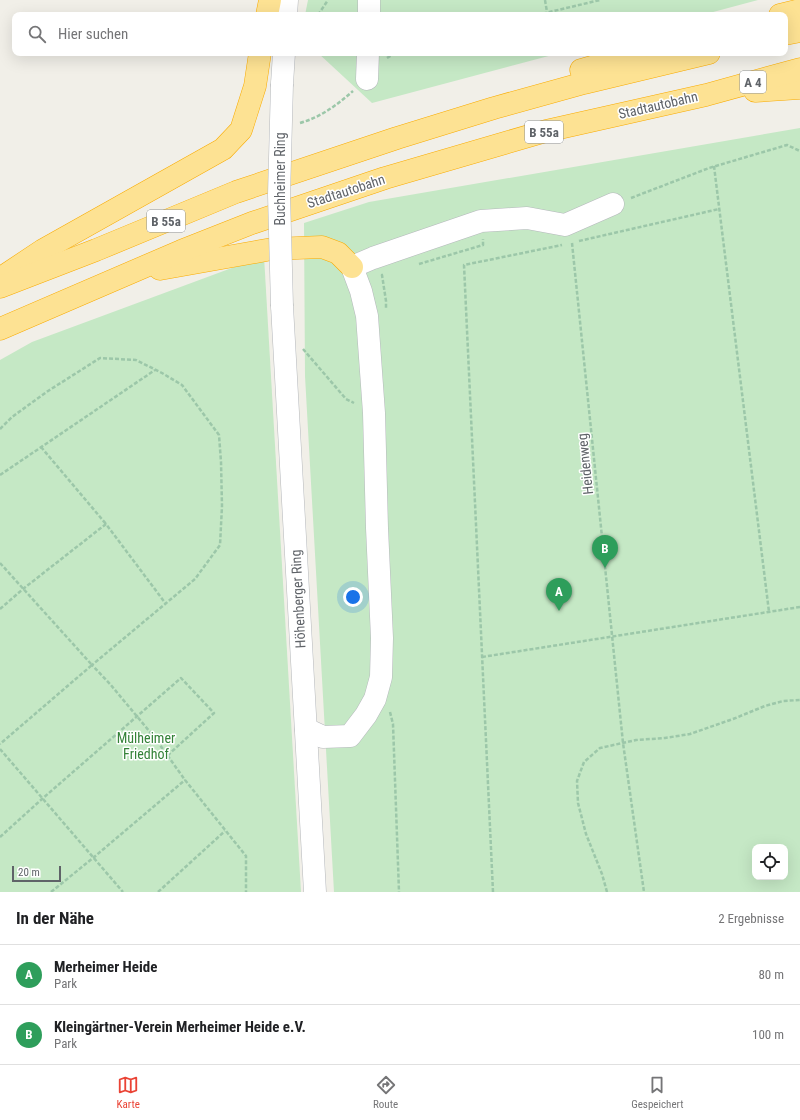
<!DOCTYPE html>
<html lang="de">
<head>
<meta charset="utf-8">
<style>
	:root { --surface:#fff; --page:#f6f6f6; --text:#202124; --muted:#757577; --line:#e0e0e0; --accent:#ea4335 }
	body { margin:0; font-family:"Roboto Condensed",sans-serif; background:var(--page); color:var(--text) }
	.controls { position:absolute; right:12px; bottom:12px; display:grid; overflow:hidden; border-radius:8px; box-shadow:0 4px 16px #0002 }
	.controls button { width:36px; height:36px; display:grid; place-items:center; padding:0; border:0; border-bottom:1px solid var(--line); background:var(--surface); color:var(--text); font:20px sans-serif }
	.scale { position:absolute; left:12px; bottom:10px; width:49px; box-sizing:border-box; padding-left:4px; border:2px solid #5f6368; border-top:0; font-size:11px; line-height:14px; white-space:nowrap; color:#5f6368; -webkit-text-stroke:3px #fff; paint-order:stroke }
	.you { position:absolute; left:353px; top:597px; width:14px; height:14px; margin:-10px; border:3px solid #fff; border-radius:50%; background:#1a73e8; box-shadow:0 0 0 6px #1a73e833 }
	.badge { display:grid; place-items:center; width:26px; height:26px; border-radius:50%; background:var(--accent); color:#fff; font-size:13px; font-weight:700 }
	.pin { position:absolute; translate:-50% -33px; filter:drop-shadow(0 1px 2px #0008) }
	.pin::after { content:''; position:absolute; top:21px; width:14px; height:12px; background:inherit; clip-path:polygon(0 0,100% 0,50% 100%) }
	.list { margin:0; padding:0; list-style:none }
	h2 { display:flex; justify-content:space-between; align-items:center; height:52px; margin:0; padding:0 16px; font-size:17px }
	h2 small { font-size:13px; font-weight:400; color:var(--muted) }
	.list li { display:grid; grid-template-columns:26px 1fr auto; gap:12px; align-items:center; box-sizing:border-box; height:60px; padding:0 16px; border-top:1px solid var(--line) }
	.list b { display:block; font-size:15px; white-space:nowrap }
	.list p { margin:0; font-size:13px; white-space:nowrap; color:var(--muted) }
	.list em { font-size:13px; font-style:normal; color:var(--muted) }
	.icon { flex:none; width:22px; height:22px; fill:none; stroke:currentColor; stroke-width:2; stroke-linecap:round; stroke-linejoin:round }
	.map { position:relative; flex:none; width:800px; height:892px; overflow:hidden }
	.search { position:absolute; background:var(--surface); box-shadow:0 4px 16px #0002; left:12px; right:12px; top:12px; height:44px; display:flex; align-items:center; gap:10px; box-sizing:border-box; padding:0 14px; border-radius:8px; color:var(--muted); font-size:15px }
	.sheet { height:172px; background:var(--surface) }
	nav { display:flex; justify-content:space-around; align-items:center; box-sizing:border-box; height:56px; border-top:1px solid var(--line); background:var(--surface); font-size:11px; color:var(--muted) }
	nav a { display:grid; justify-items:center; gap:2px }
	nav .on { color:var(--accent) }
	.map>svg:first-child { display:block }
	.green { fill:#c5e8c5; fill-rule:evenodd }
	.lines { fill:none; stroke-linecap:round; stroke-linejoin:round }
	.minor-casing { stroke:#b5b8bc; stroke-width:23 }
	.highway-casing { stroke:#f9ab00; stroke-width:23 }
	.path { stroke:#9cc7a9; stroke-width:2.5; stroke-dasharray:4 2; stroke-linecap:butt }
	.minor { stroke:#fff; stroke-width:22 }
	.highway { stroke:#fde293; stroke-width:22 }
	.minor-bridge-casing { stroke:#b5b8bc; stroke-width:23; stroke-linecap:butt }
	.minor-bridge { stroke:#fff; stroke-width:22 }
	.labels { text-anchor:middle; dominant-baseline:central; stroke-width:3; stroke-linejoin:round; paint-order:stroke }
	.shield { fill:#fff; stroke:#8f9295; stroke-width:1 }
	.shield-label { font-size:13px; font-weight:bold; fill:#5f6368 }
	.street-label { font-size:14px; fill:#5f6368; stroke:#fff }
	.park-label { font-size:14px; fill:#348238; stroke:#fff }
</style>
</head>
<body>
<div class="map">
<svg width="800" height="892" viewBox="0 0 800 892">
	<rect width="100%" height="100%" fill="#f1efe8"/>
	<g class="green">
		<polygon points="308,0 758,0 702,15 305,15"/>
		<polygon points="318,53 560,53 372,103"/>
		<path d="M800,128V892H334L305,376L304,223L369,202ZM755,847H785V877H755Z"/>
		<polygon points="264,256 301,892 0,892 0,360 32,342"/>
	</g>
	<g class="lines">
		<defs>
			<g id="minor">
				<polyline points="286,15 287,0"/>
				<polyline points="369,15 369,0"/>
				<polyline points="367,79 368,53"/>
				<polyline points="282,84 284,53"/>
				<polyline points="282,306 315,892"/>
				<polyline points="306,729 323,737 350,736 366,715 375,699 381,677 382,638 377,528 374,413 367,316 361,291 352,267 373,258 481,221 527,218 565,225 613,204"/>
			</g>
			<g id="highway">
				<polyline points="267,15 270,0"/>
				<polyline points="780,15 800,10"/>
				<polyline points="785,34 800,31"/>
				<polyline points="581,70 640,53"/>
				<polyline points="755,91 800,88"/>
				<polyline points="160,269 272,249 322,247 338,253 352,267"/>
				<polyline points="4,276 43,250 223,149 241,130 255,86 260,53"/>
				<polyline points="0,287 96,250 236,192 397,138 494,108 584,83 709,53"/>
				<polyline points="0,329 181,251 252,223 385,178 546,131 706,95 800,69"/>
			</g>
		</defs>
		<use href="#minor" class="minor-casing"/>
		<use href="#highway" class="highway-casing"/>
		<g class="path">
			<polyline points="545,0 547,12"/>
			<polyline points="318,15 328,0"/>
			<polyline points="537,15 600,0"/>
			<polyline points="387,58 395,53"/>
			<path d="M300,123C321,117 337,105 353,91"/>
			<polyline points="714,166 769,612"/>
			<polyline points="631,198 709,168 787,145 800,151"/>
			<polyline points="579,241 719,209"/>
			<polyline points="572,243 623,743 644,892"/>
			<polyline points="419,264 483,245 483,239"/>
			<polyline points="383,275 382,275 386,301 386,308"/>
			<polyline points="303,349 346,399 354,403"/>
			<polyline points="0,429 12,417 48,391 100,358 136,360 162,373 182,385 219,435 221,462 222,506 220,545 195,579 92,665 110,684 155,738 185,780 246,856 246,892"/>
			<polyline points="41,447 106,524"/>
			<polyline points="0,475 155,370"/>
			<polyline points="0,563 92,665 0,744"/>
			<polyline points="0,609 23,589 106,524 166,604"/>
			<polyline points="482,657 800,607"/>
			<polyline points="390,712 393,724 399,892"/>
			<polyline points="0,749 123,892"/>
			<polyline points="0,837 42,799 181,678 214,713 168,755"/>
			<polyline points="51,892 93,858 185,780"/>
			<polyline points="158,892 225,831"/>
			<polyline points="493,892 464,265 562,245"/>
			<polyline points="607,892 602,874 586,834 578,803 577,781 584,762 600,748 636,740 665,738 690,734 733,719 765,706 783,701 800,700"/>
		</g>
		<use href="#minor" class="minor"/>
		<use href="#highway" class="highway"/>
		<defs>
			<polyline id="minor-bridge" points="282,306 279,195 282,84"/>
		</defs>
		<use href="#minor-bridge" class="minor-bridge-casing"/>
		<use href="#minor-bridge" class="minor-bridge"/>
	</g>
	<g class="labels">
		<g class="shield">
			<rect x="740" y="71" width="26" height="22" rx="3"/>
			<rect x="525" y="121" width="38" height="22" rx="3"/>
			<rect x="147" y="210" width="38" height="22" rx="3"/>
		</g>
		<g class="shield-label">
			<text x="753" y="82">A 4</text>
			<text x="544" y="132">B 55a</text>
			<text x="166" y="221">B 55a</text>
		</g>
		<g class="street-label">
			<text transform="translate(658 105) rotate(-13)">Stadtautobahn</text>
			<text transform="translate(280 179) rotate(-90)">Buchheimer Ring</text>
			<text transform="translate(346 191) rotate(-18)">Stadtautobahn</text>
			<text transform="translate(585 464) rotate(-96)">Heidenweg</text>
			<text transform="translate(298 599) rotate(-93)">Höhenberger Ring</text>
		</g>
		<g class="park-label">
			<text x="146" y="738">Mülheimer<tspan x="146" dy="16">Friedhof</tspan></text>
		</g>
	</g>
</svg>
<div class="controls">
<button><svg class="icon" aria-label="locate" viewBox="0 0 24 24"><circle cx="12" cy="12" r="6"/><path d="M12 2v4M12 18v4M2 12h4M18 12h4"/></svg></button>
</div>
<div class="scale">20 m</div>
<div class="you"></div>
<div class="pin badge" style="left:559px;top:611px;background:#2e9e5b">A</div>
<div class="pin badge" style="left:605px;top:568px;background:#2e9e5b">B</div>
<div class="search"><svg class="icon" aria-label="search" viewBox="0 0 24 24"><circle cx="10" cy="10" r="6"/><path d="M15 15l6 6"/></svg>Hier suchen</div>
</div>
<section class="sheet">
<h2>In der Nähe<small>2 Ergebnisse</small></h2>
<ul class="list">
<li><span class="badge" style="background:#2e9e5b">A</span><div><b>Merheimer Heide</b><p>Park</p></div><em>80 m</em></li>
<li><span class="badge" style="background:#2e9e5b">B</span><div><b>Kleingärtner-Verein Merheimer Heide e.V.</b><p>Park</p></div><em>100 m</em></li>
</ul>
</section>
<nav>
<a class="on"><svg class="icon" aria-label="map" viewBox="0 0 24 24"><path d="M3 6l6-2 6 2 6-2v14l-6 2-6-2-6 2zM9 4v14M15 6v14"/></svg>Karte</a>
<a><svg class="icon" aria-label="directions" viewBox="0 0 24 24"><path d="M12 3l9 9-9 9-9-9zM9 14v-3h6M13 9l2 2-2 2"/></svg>Route</a>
<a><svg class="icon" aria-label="saved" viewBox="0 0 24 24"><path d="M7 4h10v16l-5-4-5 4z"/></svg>Gespeichert</a>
</nav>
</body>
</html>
